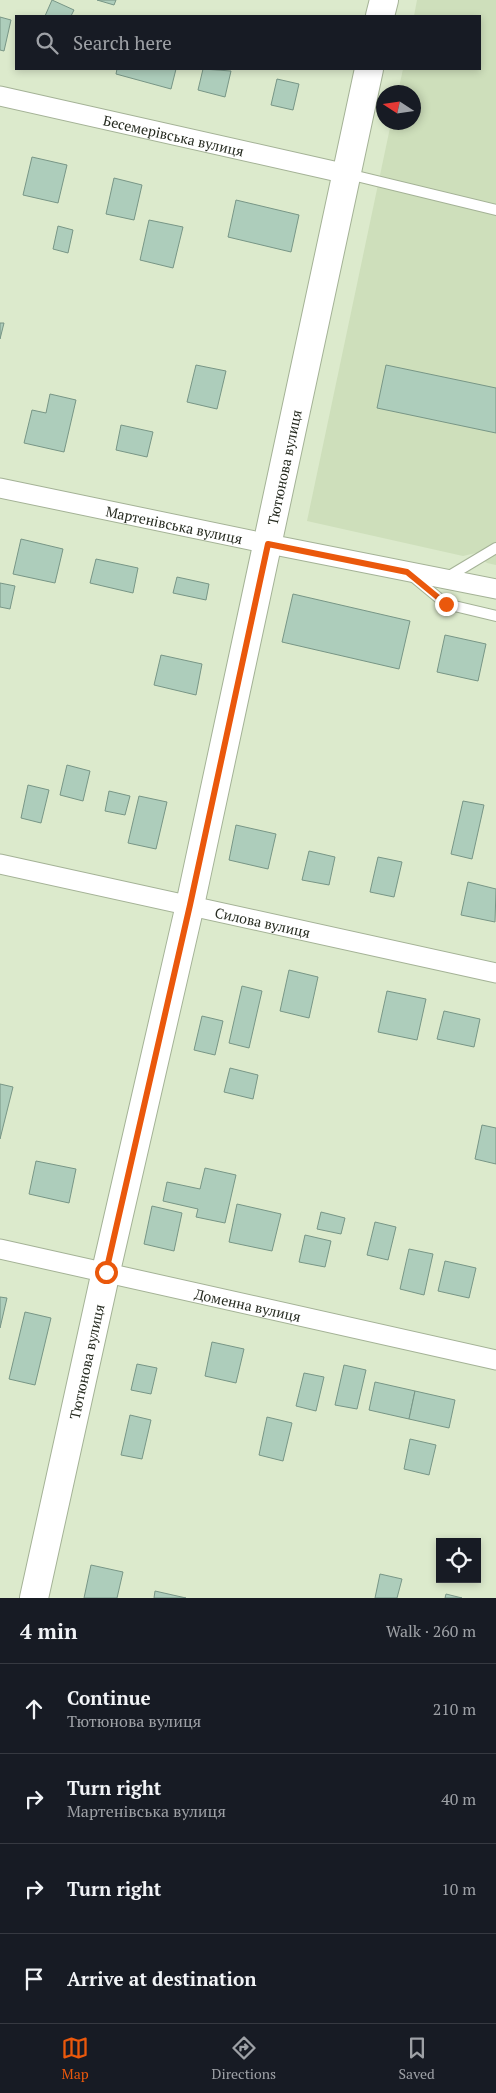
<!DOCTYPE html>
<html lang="en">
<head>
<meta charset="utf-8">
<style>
	:root { --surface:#171b24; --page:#242831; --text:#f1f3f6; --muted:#9ea1a6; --line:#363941; --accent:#ea580c }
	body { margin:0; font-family:"PT Serif",serif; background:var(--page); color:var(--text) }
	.controls { position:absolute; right:15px; bottom:15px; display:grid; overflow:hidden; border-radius:0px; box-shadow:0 2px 8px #0003 }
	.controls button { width:45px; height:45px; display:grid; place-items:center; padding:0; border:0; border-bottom:1px solid var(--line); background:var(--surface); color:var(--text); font:25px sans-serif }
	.compass { position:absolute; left:376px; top:85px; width:45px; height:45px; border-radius:50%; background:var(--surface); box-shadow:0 2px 8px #0003; rotate:282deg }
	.stop { position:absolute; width:15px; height:15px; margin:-11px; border:4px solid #ea580c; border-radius:50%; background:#fff }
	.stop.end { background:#ea580c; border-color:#fff; box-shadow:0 1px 5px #0008 }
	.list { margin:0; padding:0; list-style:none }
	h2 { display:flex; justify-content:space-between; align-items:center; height:65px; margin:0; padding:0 20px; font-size:21px }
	h2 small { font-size:16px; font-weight:400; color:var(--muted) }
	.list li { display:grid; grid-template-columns:32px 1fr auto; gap:15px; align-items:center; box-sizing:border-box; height:90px; padding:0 20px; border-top:1px solid var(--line) }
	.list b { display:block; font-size:19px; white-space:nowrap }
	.list p { margin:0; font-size:16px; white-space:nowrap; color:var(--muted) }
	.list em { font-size:16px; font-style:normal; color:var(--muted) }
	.icon { flex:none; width:28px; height:28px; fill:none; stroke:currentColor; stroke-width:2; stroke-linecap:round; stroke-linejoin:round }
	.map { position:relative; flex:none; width:496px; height:1598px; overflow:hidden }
	.search { position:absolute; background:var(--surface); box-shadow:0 2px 8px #0003; left:15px; right:15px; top:15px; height:55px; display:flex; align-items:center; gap:12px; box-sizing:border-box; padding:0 18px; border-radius:0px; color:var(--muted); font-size:19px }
	.sheet { height:425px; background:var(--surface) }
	nav { display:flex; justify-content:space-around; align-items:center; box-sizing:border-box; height:70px; border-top:1px solid var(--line); background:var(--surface); font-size:14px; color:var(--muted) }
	nav a { display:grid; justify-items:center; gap:2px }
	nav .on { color:var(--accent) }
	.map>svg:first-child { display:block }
	.built { fill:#cedfbb }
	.building { fill:#adcdbb; stroke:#789686 }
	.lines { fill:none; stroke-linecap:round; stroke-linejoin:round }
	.lane-casing { stroke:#a4b296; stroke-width:12 }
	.street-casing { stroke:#a4b296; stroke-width:21 }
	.secondary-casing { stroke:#a4b296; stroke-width:30 }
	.lane { stroke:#fff; stroke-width:10 }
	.street { stroke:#fff; stroke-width:19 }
	.secondary { stroke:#fff; stroke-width:28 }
	.route { stroke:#ea580c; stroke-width:6 }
	.labels { text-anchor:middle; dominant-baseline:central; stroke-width:4.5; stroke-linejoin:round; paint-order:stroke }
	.street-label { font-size:14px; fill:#262b20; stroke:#dceacc }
</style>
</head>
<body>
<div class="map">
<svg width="496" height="1598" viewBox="0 0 496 1598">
	<rect width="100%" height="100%" fill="#dceacc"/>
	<polygon class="built" points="417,0 496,0 496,565 487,563 476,553 463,556 307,521 391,123 414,122 414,92 398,92 403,69 480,69 480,16 414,16"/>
	<g class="building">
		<polygon points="52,0 74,10 71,16 45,16"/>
		<polygon points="97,0 116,0 114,5"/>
		<polygon points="0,17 11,20 4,51 0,50"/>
		<polygon points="117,69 176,69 171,89 116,74"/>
		<polygon points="203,69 231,71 225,97 198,90"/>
		<polygon points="277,79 299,84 293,110 271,105"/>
		<polygon points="32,157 67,165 58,203 23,195"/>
		<polygon points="114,178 142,185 134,220 106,214"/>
		<polygon points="236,200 299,215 291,252 228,237"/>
		<polygon points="149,220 183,227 173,268 140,260"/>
		<polygon points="58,226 73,230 68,253 53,249"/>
		<polygon points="0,323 4,323 0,339"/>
		<polygon points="196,365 226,371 217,409 187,402"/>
		<polygon points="386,365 496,388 496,433 377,408"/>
		<polygon points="50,394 76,400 64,452 24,443 32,410 46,413"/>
		<polygon points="121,425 153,432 147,457 116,450"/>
		<polygon points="21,539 63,549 55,583 13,574"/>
		<polygon points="96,559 138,568 133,593 90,583"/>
		<polygon points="177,577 209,584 206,600 173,593"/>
		<polygon points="0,583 15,586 10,609 0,607"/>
		<polygon points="293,594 410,621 399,669 282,642"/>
		<polygon points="445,635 486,644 478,681 437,672"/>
		<polygon points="161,655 202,664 196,695 154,685"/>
		<polygon points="67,765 90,771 83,801 60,795"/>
		<polygon points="28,785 49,790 41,823 21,818"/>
		<polygon points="109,791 130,796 125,815 105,811"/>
		<polygon points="139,796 167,802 156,849 128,843"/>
		<polygon points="463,801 484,805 472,859 451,854"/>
		<polygon points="236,825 276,834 268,869 229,860"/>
		<polygon points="309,851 335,857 329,885 302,880"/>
		<polygon points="378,857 402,862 394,897 370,892"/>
		<polygon points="468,882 496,889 495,922 461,915"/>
		<polygon points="289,970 318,977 309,1018 280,1011"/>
		<polygon points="242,986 262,991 249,1048 229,1043"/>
		<polygon points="387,991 426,999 417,1040 378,1032"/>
		<polygon points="444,1011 480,1019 474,1047 437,1039"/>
		<polygon points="202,1016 223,1021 215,1055 194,1050"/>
		<polygon points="230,1068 258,1075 253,1099 224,1092"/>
		<polygon points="0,1084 13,1087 0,1139"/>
		<polygon points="482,1125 496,1128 496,1164 475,1159"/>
		<polygon points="36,1161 76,1169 69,1203 29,1194"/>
		<polygon points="205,1168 236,1175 225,1223 196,1217 198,1209 163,1201 167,1182 200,1189"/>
		<polygon points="237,1204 281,1214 272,1251 229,1242"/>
		<polygon points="152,1206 182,1213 174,1251 144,1244"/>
		<polygon points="321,1212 345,1218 341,1234 317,1229"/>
		<polygon points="375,1222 396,1227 388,1260 367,1255"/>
		<polygon points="305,1235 331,1241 325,1267 299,1262"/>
		<polygon points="409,1249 433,1254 424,1295 400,1289"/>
		<polygon points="445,1261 476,1268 469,1298 438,1291"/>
		<polygon points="0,1297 7,1298 0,1328"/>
		<polygon points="25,1312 51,1318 35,1385 9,1379"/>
		<polygon points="212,1342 244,1349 236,1383 205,1376"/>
		<polygon points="137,1364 157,1368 151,1394 131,1390"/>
		<polygon points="344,1365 366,1370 357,1409 335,1405"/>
		<polygon points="304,1373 324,1377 316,1411 296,1406"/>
		<polygon points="375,1382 415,1391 409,1419 369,1410"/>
		<polygon points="415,1391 455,1400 449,1428 409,1419"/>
		<polygon points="130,1415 151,1420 142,1459 121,1455"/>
		<polygon points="267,1417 292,1423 283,1461 259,1455"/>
		<polygon points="410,1439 436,1445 429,1475 404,1469"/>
		<polygon points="91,1565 123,1572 117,1598 84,1598"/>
		<polygon points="380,1574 402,1579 397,1598 375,1598"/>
		<polygon points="155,1591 186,1598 154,1598"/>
		<polygon points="446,1594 462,1598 445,1598"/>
	</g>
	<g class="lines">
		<defs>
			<g id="lane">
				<polyline points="348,174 496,210"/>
				<polyline points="411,575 446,604 496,616"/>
				<polyline points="446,578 496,548"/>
			</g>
			<g id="street">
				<path id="s1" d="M0,96L347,174"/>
				<path id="s2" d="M0,488L269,544L496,589"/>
				<path id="s3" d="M0,864L496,973"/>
				<path id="s4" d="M0,1249L496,1360"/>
			</g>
			<g id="secondary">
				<polyline points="380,16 384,0"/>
				<path id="s5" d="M34,1598L106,1271L190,905L369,69"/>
			</g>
		</defs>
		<use href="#lane" class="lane-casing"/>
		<use href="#street" class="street-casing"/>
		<use href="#secondary" class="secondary-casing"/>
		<use href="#lane" class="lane"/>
		<use href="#street" class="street"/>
		<use href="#secondary" class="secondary"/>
	</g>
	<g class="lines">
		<polyline class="route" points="106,1272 190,905 268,544 407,572 446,604"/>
	</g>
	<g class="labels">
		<g class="street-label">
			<text stroke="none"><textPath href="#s1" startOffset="178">Бесемерівська вулиця</textPath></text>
			<text stroke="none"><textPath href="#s5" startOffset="1158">Тютюнова вулиця</textPath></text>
			<text stroke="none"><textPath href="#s2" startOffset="178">Мартенівська вулиця</textPath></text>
			<text stroke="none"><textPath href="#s3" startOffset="269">Силова вулиця</textPath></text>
			<text stroke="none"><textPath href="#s4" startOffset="254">Доменна вулиця</textPath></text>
			<text stroke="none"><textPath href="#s5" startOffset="242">Тютюнова вулиця</textPath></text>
		</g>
	</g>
</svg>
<div class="controls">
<button><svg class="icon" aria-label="locate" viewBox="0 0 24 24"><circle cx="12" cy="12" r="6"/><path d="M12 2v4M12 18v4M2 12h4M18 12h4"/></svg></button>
</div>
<svg class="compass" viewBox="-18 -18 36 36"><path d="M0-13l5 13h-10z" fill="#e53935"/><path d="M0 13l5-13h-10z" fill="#9ea1a6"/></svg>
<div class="stop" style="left:106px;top:1272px"></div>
<div class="stop end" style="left:446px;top:604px"></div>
<div class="search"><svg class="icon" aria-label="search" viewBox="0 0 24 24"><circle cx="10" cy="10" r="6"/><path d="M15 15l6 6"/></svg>Search here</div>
</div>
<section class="sheet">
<h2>4 min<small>Walk · 260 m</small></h2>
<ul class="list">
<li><svg class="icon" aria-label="ahead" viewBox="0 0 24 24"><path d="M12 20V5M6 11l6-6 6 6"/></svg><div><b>Continue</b><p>Тютюнова вулиця</p></div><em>210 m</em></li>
<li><svg class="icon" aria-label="right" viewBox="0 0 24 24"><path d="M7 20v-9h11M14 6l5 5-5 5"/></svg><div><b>Turn right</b><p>Мартенівська вулиця</p></div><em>40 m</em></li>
<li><svg class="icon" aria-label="right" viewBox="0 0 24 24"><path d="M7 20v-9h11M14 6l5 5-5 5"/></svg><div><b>Turn right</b></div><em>10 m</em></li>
<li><svg class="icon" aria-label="arrive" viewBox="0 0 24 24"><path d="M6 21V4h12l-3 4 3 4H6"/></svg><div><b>Arrive at destination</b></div></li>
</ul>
</section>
<nav>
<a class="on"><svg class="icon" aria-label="map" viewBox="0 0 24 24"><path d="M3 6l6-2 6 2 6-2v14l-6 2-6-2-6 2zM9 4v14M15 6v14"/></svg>Map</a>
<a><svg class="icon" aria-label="directions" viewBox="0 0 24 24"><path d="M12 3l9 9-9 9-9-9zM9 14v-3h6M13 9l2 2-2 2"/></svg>Directions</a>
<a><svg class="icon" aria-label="saved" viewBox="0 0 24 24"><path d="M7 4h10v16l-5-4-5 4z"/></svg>Saved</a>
</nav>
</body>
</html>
